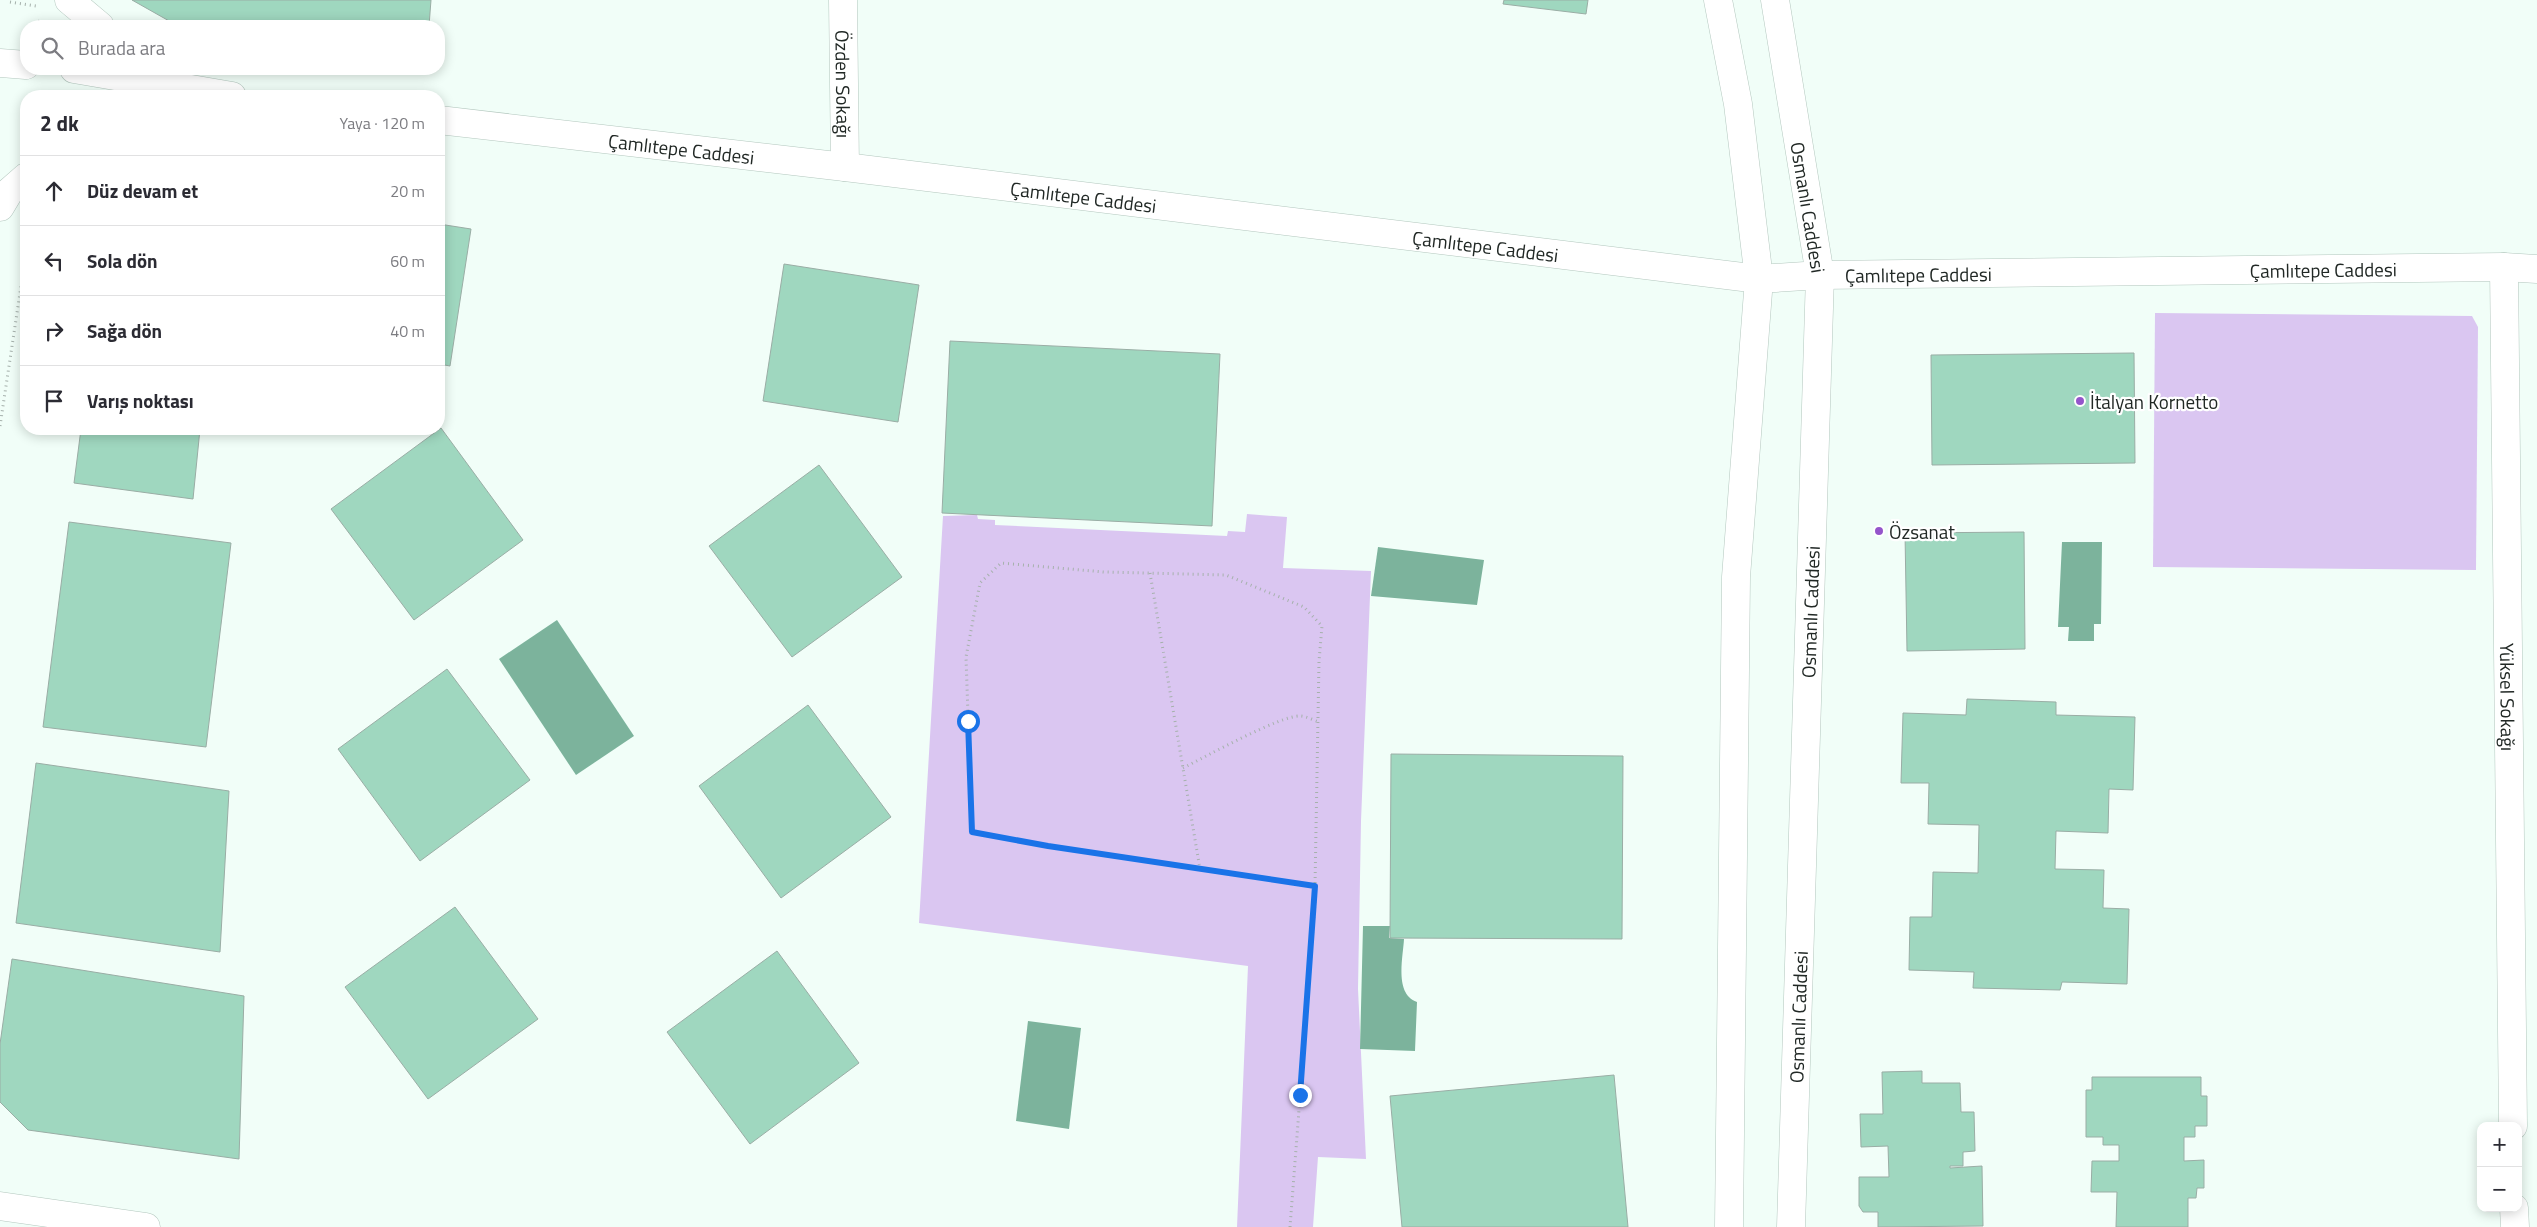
<!DOCTYPE html>
<html lang="tr">
<head>
<meta charset="utf-8">
<style>
	:root { --surface:#fff; --page:#f7f7f7; --text:#2b2b33; --muted:#7c7c81; --line:#e1e1e2 }
	body { margin:0; font-family:"Titillium Web",sans-serif; background:var(--page); color:var(--text) }
	.controls { position:absolute; right:15px; bottom:15px; display:grid; overflow:hidden; border-radius:10px; box-shadow:0 2px 12px #0003 }
	.controls button { width:45px; height:45px; display:grid; place-items:center; padding:0; border:0; border-bottom:1px solid var(--line); background:var(--surface); color:var(--text); font:25px sans-serif }
	.stop { position:absolute; width:15px; height:15px; margin:-11px; border:4px solid #1a73e8; border-radius:50%; background:#fff }
	.stop.end { background:#1a73e8; border-color:#fff; box-shadow:0 1px 5px #0008 }
	.list { margin:0; padding:0; list-style:none }
	h2 { display:flex; justify-content:space-between; align-items:center; height:65px; margin:0; padding:0 20px; font-size:21px }
	h2 small { font-size:16px; font-weight:400; color:var(--muted) }
	.list li { display:grid; grid-template-columns:32px 1fr auto; gap:15px; align-items:center; box-sizing:border-box; height:70px; padding:0 20px; border-top:1px solid var(--line) }
	.list b { display:block; font-size:19px; white-space:nowrap }
	.list em { font-size:16px; font-style:normal; color:var(--muted) }
	.icon { flex:none; width:28px; height:28px; fill:none; stroke:currentColor; stroke-width:2; stroke-linecap:round; stroke-linejoin:round }
	.map { position:relative; flex:none; width:2537px; height:1227px; overflow:hidden }
	.search { position:absolute; background:var(--surface); box-shadow:0 2px 12px #0003; left:20px; top:20px; width:425px; height:55px; display:flex; align-items:center; gap:12px; box-sizing:border-box; padding:0 18px; border-radius:20px; color:var(--muted); font-size:19px }
	.panel { position:absolute; background:var(--surface); box-shadow:0 2px 12px #0003; left:20px; top:90px; width:425px; height:345px; border-radius:20px }
	.map>svg:first-child { display:block }
	.green { fill:#dac6f1 }
	.water { fill:#7cb39c }
	.building { fill:#9fd7bf; stroke:#9aada5 }
	.lines { fill:none; stroke-linecap:round; stroke-linejoin:round }
	.minor-casing { stroke:#b3c7be; stroke-width:29 }
	.tertiary-casing { stroke:#b3c7be; stroke-width:29 }
	.secondary-casing { stroke:#b3c7be; stroke-width:29 }
	.primary-casing { stroke:#b3c7be; stroke-width:29 }
	.path { stroke:#a6b1ac; stroke-width:3; stroke-dasharray:1 4; stroke-linecap:butt }
	.minor { stroke:#fff; stroke-width:28 }
	.tertiary { stroke:#fff; stroke-width:28 }
	.secondary { stroke:#fff; stroke-width:28 }
	.primary { stroke:#fff; stroke-width:28 }
	.route { stroke:#1a73e8; stroke-width:6 }
	.poi-dot { fill:#9455cb; stroke:#fff; stroke-width:2 }
	.labels { text-anchor:middle; dominant-baseline:central; stroke-width:4.5; stroke-linejoin:round; paint-order:stroke }
	.street-label { font-size:19px; fill:#212825; stroke:#fff }
	.poi-label { font-size:19px; fill:#212825; stroke:#fff; text-anchor:start }
</style>
</head>
<body>
<div class="map">
<svg width="2537" height="1227" viewBox="0 0 2537 1227">
	<rect width="100%" height="100%" fill="#f1fef8"/>
	<g class="green">
		<polygon points="2155,313 2472,316 2478,327 2476,570 2153,567"/>
		<polygon points="1247,514 1287,517 1283,568 1371,571 1361,821 1358,989 1366,1159 1318,1157 1313,1227 1237,1227 1248,966 919,923 943,516 977,515 978,519 995,520 995,525 1227,536 1228,531 1245,532"/>
	</g>
	<g class="water">
		<polygon points="2062,542 2102,542 2101,624 2094,624 2094,641 2068,641 2069,627 2058,627"/>
		<polygon points="1378,547 1484,560 1477,605 1371,596"/>
		<polygon points="557,620 634,736 576,775 499,659"/>
		<path d="M1363,926H1390L1389,938L1404,939C1403,958 1394,994 1417,1002L1415,1051L1360,1049Z"/>
		<polygon points="1028,1021 1081,1028 1069,1129 1016,1121"/>
	</g>
	<g class="building">
		<polygon points="132,0 431,0 429,26 178,26"/>
		<polygon points="1504,0 1588,0 1586,14 1503,4"/>
		<polygon points="439,224 471,229 450,366 439,364"/>
		<polygon points="784,264 919,285 898,422 763,401"/>
		<polygon points="950,341 1220,354 1212,526 942,513"/>
		<polygon points="2134,353 2135,463 1932,465 1931,355"/>
		<polygon points="441,428 523,540 414,620 331,509"/>
		<polygon points="81,429 200,429 193,499 74,483"/>
		<polygon points="819,465 902,577 792,657 709,546"/>
		<polygon points="69,522 231,543 206,747 43,727"/>
		<polygon points="2024,532 2025,649 1907,651 1905,533"/>
		<polygon points="447,669 530,780 420,861 338,749"/>
		<polygon points="1967,699 2056,702 2056,715 2135,717 2133,790 2109,789 2108,833 2056,831 2055,869 2104,870 2103,908 2129,909 2127,984 2062,982 2060,990 1973,988 1974,972 1909,970 1910,917 1932,917 1933,872 1978,873 1979,825 1928,824 1929,783 1901,783 1903,713 1966,715"/>
		<polygon points="808,705 891,817 781,898 699,786"/>
		<polygon points="1391,754 1623,756 1622,939 1390,938"/>
		<polygon points="36,763 229,791 220,952 16,923"/>
		<polygon points="455,907 538,1019 428,1099 345,987"/>
		<polygon points="777,951 859,1063 750,1144 667,1032"/>
		<polygon points="12,959 244,996 239,1159 28,1130 0,1102 0,1044"/>
		<polygon points="1922,1071 1922,1083 1960,1083 1961,1112 1974,1112 1975,1151 1963,1152 1963,1166 1950,1166 1950,1168 1982,1166 1983,1226 1878,1227 1878,1212 1863,1212 1859,1206 1859,1177 1889,1177 1888,1146 1861,1147 1860,1114 1883,1114 1882,1072"/>
		<polygon points="1614,1075 1628,1227 1402,1227 1390,1096"/>
		<polygon points="2092,1077 2201,1077 2201,1096 2207,1096 2207,1126 2195,1126 2195,1137 2184,1137 2184,1161 2204,1160 2204,1188 2197,1188 2196,1198 2188,1198 2188,1227 2116,1227 2117,1192 2091,1192 2092,1161 2119,1161 2119,1145 2103,1145 2103,1137 2086,1137 2086,1090 2092,1090"/>
	</g>
	<g class="lines">
		<defs>
			<g id="minor">
				<path id="s1" d="M843,0L845,167"/>
				<path id="s2" d="M2504,267L2513,1126"/>
				<polyline points="2514,1208 2515,1227"/>
			</g>
			<g id="tertiary">
				<polyline points="0,63 26,65"/>
				<polyline points="74,69 232,96"/>
				<path id="s3" d="M439,120L845,167L1759,279L1820,275L2504,267L2537,269"/>
				<polyline points="0,1206 146,1227"/>
			</g>
			<g id="secondary">
				<polyline points="1718,0 1738,104 1759,279 1736,577 1729,1227"/>
				<path id="s4" d="M1775,0L1820,275L1791,1227"/>
			</g>
			<g id="primary">
				<polyline points="69,0 100,26"/>
				<polyline points="153,69 181,88"/>
				<polyline points="152,96 181,88"/>
				<polyline points="0,207 9,192 26,177"/>
			</g>
		</defs>
		<use href="#minor" class="minor-casing"/>
		<use href="#tertiary" class="tertiary-casing"/>
		<use href="#secondary" class="secondary-casing"/>
		<use href="#primary" class="primary-casing"/>
		<g class="path">
			<polyline points="10,2 36,6"/>
			<polyline points="39,26 40,17"/>
			<polyline points="0,426 26,253"/>
			<polyline points="1150,573 1200,869"/>
			<path d="M1183,768C1205,757 1281,715 1300,716C1306,716 1313,720 1319,722"/>
			<polyline points="1290,1227 1315,902 1315,886 1319,661 1322,626 1304,607 1226,575 1104,572 1001,563 980,583 966,657 972,832 1048,846 1315,886"/>
		</g>
		<use href="#minor" class="minor"/>
		<use href="#tertiary" class="tertiary"/>
		<use href="#secondary" class="secondary"/>
		<use href="#primary" class="primary"/>
	</g>
	<g class="lines">
		<polyline class="route" points="968,721 972,832 1048,846 1315,886 1300,1095"/>
	</g>
	<g class="poi-dot">
		<circle cx="2080" cy="401" r="5"/>
		<circle cx="1879" cy="531" r="5"/>
	</g>
	<g class="labels">
		<g class="street-label">
			<text stroke="none"><textPath href="#s1" startOffset="84">Özden Sokağı</textPath></text>
			<text stroke="none"><textPath href="#s3" startOffset="244">Çamlıtepe Caddesi</textPath></text>
			<text stroke="none"><textPath href="#s3" startOffset="649">Çamlıtepe Caddesi</textPath></text>
			<text stroke="none"><textPath href="#s4" startOffset="210">Osmanlı Caddesi</textPath></text>
			<text stroke="none"><textPath href="#s3" startOffset="1054">Çamlıtepe Caddesi</textPath></text>
			<text stroke="none"><textPath href="#s3" startOffset="1894">Çamlıtepe Caddesi</textPath></text>
			<text stroke="none"><textPath href="#s3" startOffset="1489">Çamlıtepe Caddesi</textPath></text>
			<text transform="translate(1810 612) rotate(-88)">Osmanlı Caddesi</text>
			<text stroke="none"><textPath href="#s2" startOffset="430">Yüksel Sokağı</textPath></text>
			<text transform="translate(1798 1017) rotate(-88)">Osmanlı Caddesi</text>
		</g>
		<g class="poi-label">
			<text x="2090" y="401">İtalyan Kornetto</text>
			<text x="1889" y="531">Özsanat</text>
		</g>
	</g>
</svg>
<div class="controls">
<button>+</button>
<button>−</button>
</div>
<div class="stop" style="left:968px;top:721px"></div>
<div class="stop end" style="left:1300px;top:1095px"></div>
<div class="search"><svg class="icon" aria-label="search" viewBox="0 0 24 24"><circle cx="10" cy="10" r="6"/><path d="M15 15l6 6"/></svg>Burada ara</div>
<section class="panel">
<h2>2 dk<small>Yaya · 120 m</small></h2>
<ul class="list">
<li><svg class="icon" aria-label="ahead" viewBox="0 0 24 24"><path d="M12 20V5M6 11l6-6 6 6"/></svg><div><b>Düz devam et</b></div><em>20 m</em></li>
<li><svg class="icon" aria-label="left" viewBox="0 0 24 24"><path d="M17 20v-9H6M10 6l-5 5 5 5"/></svg><div><b>Sola dön</b></div><em>60 m</em></li>
<li><svg class="icon" aria-label="right" viewBox="0 0 24 24"><path d="M7 20v-9h11M14 6l5 5-5 5"/></svg><div><b>Sağa dön</b></div><em>40 m</em></li>
<li><svg class="icon" aria-label="arrive" viewBox="0 0 24 24"><path d="M6 21V4h12l-3 4 3 4H6"/></svg><div><b>Varış noktası</b></div></li>
</ul>
</section>
</div>
</body>
</html>
